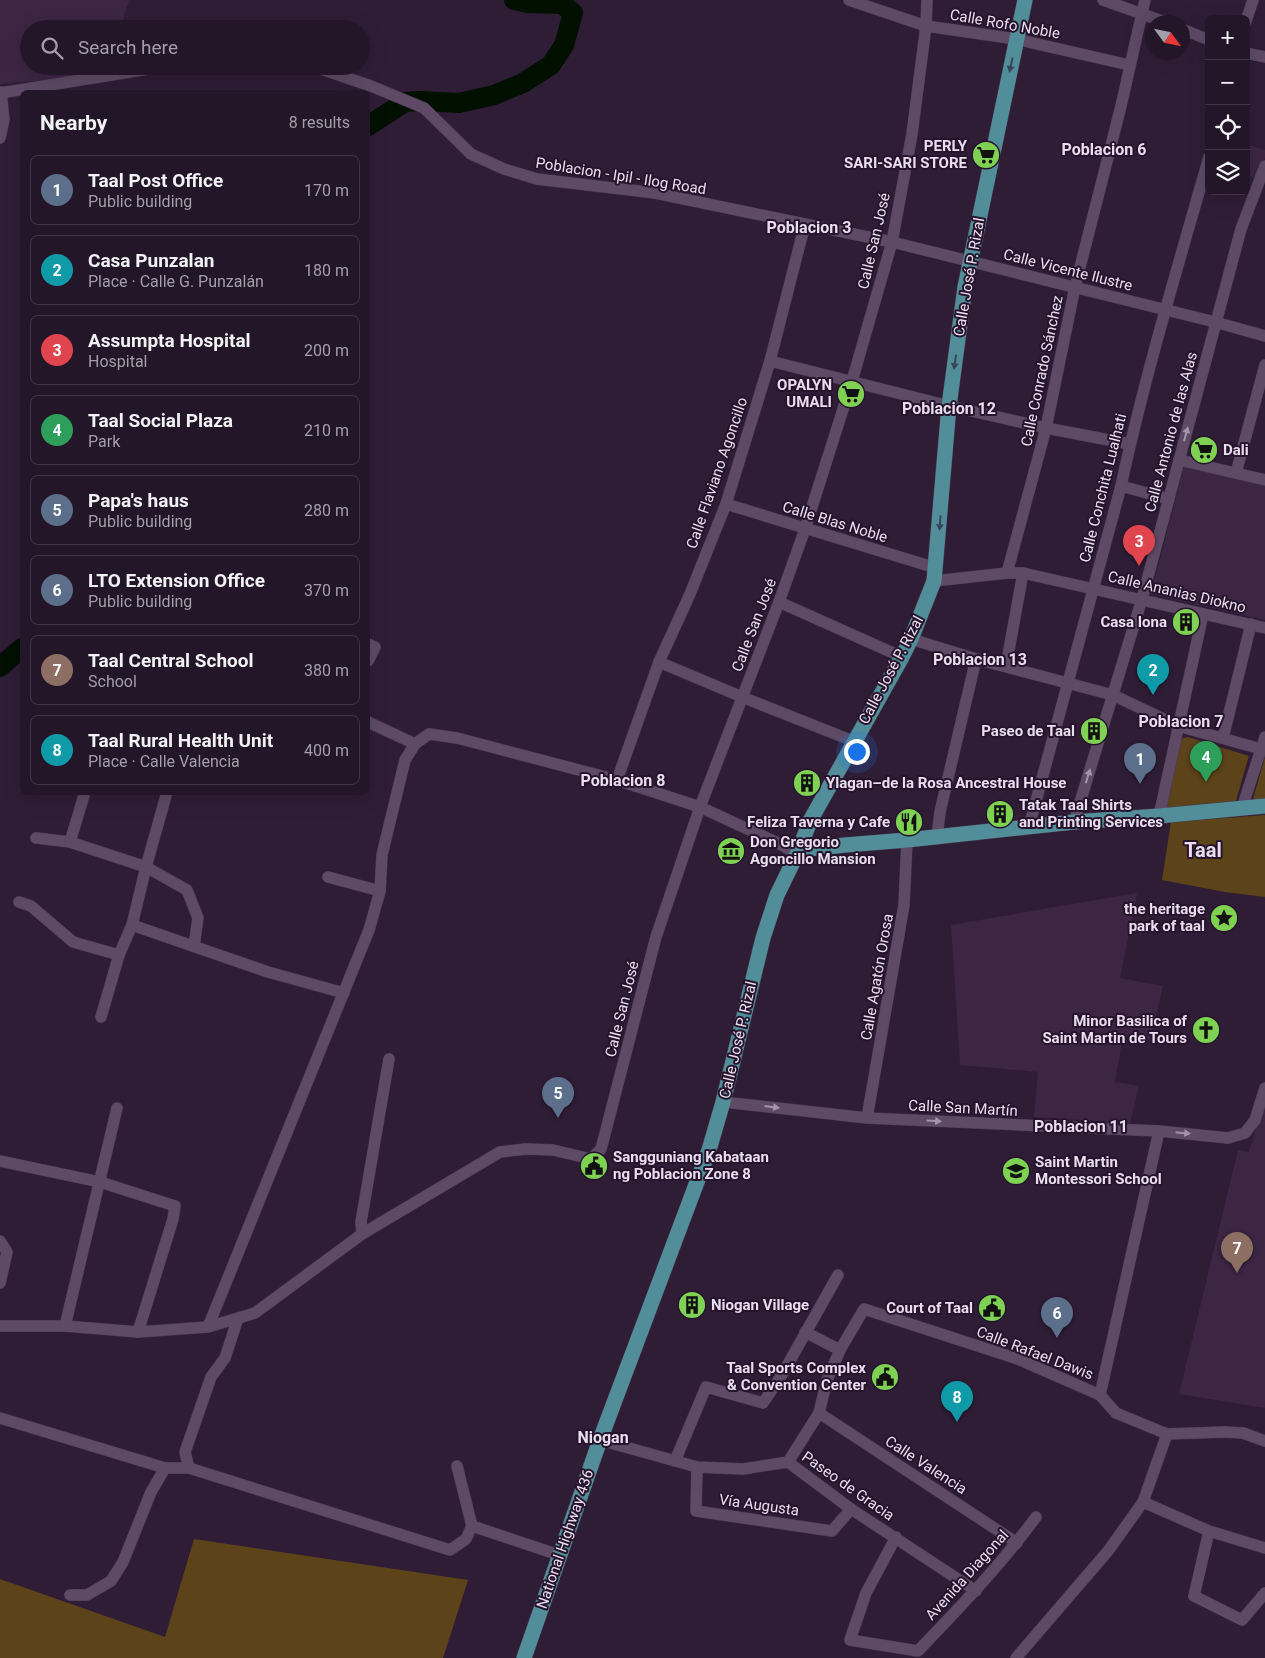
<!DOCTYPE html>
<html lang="en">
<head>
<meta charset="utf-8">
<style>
	:root { --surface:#231628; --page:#2b1f30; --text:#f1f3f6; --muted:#a39fa8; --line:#403545; --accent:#7ed153 }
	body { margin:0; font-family:Roboto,sans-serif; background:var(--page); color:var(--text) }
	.controls { position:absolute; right:15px; top:15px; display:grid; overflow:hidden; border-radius:8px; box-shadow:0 5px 20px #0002 }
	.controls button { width:45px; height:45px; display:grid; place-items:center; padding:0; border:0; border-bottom:1px solid var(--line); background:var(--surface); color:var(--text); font:25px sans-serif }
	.compass { position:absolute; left:1145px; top:15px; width:45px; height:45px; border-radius:50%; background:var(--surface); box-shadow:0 5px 20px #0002; rotate:123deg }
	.you { position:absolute; left:856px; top:751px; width:18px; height:18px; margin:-12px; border:4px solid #fff; border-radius:50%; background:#1a73e8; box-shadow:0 0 0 8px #1a73e833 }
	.badge { display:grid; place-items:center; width:32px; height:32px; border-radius:50%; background:var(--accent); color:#fff; font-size:16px; font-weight:700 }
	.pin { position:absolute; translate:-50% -41px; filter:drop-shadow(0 1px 2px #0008) }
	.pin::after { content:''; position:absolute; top:26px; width:18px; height:15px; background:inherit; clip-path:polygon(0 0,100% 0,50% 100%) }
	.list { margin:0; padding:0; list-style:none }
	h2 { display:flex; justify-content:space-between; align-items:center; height:65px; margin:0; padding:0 20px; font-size:21px }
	h2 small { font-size:16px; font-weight:400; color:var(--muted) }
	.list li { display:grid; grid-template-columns:32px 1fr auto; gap:15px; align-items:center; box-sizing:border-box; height:70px; margin:0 10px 10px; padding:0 10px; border:1px solid var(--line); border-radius:8px }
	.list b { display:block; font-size:19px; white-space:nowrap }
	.list p { margin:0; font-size:16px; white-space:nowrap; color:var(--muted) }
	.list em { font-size:16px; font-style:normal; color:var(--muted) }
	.icon { flex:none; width:28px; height:28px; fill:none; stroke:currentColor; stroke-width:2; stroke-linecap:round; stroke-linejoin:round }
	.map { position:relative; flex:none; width:1265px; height:1658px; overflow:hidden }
	.search { position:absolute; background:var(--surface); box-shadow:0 5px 20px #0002; left:20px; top:20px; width:350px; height:55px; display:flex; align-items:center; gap:12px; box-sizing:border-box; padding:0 18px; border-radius:28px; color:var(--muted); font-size:19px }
	.panel { position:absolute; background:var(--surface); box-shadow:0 5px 20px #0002; left:20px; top:90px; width:350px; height:705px; border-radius:8px }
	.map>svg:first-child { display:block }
	.built { fill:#3c2643 }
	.green { fill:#5c431a }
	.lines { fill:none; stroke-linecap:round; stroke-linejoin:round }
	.river { stroke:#021000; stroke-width:20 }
	.minor-casing { stroke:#493a4f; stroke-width:12 }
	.major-casing { stroke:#493a4f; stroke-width:16 }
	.minor { stroke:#5e4a65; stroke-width:11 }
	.major { stroke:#518e99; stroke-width:15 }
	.oneway { fill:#374558 }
	.oneway2 { fill:#a494aa }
	.labels { text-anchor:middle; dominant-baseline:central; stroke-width:4; stroke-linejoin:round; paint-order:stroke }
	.street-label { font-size:15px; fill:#e9ddee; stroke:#25142c }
	.poi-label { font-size:15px; font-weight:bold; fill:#e9ddee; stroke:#25142c; text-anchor:end }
	.neighbourhood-label { font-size:16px; font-weight:bold; fill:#e9ddee; stroke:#25142c }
	.district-label { font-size:20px; font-weight:bold; fill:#e9ddee; stroke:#25142c }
</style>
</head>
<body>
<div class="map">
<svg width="1265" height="1658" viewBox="0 0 1265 1658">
	<rect width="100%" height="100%" fill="#2f1d36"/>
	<g class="built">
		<polygon points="0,0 129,0 120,29 29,29 29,66 107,66 105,75 0,84"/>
		<polygon points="1246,144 1265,150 1265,157 1259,179 1246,175"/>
		<polygon points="1184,466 1265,486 1265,620 1151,594"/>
		<polygon points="1137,893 1120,978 1163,986 1150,1040 1123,1036 1115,1082 1139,1086 1130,1123 1034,1117 1038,1072 960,1065 951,925"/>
		<polygon points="1265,1100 1265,1408 1179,1394 1238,1150 1249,1152"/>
	</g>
	<g class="green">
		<polygon points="1188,737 1249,756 1235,804 1164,811 1180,739"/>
		<polygon points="1265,757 1265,799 1253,799"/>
		<polygon points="1265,815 1265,897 1225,892 1162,880 1171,822"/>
		<polygon points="194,1539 468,1580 443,1658 0,1658 0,1579 165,1637"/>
	</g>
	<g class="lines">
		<g class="river">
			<polyline points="368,126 405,102 420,101 459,103 494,95 523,83 551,65 564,45 573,13 562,4 528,3 514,0"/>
			<polyline points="0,667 22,648"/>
		</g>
		<defs>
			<g id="minor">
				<polyline points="849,0 926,26 1016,39 1129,65"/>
				<polyline points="1103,0 1165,22"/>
				<polyline points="1246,21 1253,0"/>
				<polyline points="1182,29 1209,40"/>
				<polyline points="1246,53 1265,57"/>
				<polyline points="312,66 371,86 424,108 471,154 504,169 537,179 655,193 892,242 1215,322 1265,336"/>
				<polyline points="0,93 167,66"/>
				<polyline points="0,138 4,120 1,92"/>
				<polyline points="770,361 949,406 1046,428 1130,444"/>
				<polyline points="1179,460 1265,480"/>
				<polyline points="1236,473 1265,365"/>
				<polyline points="1121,486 1169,499"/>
				<polyline points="726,504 936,568"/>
				<polyline points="1007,573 1046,428 1075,287 1121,106 1145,0"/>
				<polyline points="934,581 1007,573 1023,573 1265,628"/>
				<polyline points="779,602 902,657"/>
				<polyline points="911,639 976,659 1113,695 1178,726 1261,749"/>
				<polyline points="368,644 375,647 368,661"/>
				<polyline points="659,662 742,697 853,741"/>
				<polyline points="1006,666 1023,573"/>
				<polyline points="368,722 415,744"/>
				<polyline points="1223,738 1251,624"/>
				<polyline points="617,780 659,662 690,594 726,504 770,361 805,224"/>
				<polyline points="1242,808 1265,737"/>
				<polyline points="1159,816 1203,614"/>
				<polyline points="1074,822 1142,599 1241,229 1265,166"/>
				<path d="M1029,827L1121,486C1145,375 1178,266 1209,157"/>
				<polyline points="937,836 940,812 976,659"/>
				<polyline points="36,838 70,842 146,867 187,890 198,918 194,946"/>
				<polyline points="70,842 85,792"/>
				<polyline points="328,877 380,891"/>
				<polyline points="19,902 31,906 73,942 119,955"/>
				<polyline points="132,925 268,972 344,993"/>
				<polyline points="101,1017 119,955 132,925 146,867 167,792"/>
				<polyline points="723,1102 867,1118 1159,1131 1228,1138 1245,1133 1255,1120 1265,1088"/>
				<polyline points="867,1118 904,905 907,840"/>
				<polyline points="0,1161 100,1182 175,1206 173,1219 138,1332"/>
				<polyline points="362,1234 361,1222 389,1059"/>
				<polyline points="0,1241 7,1252 0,1283"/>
				<polyline points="0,1326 65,1326 138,1332 208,1327 255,1313 362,1234 500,1152 526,1149 553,1150 591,1159 601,1149 656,937 700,807 779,602 805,529 852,381 892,242 912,134 926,26 927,0"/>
				<polyline points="65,1326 117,1108"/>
				<polyline points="208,1327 369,930 380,891 382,855 405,760 415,744 429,734 457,738 617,780 700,807 780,844 797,854"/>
				<polyline points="805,1332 840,1350"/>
				<polyline points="1100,1395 1159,1131"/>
				<polyline points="819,1413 1017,1543"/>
				<polyline points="0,1418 165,1468 189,1468 450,1550 466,1539 472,1526"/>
				<polyline points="600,1440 697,1467 743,1469 788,1462 851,1509 976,1591"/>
				<polyline points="675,1461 706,1387 763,1403 783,1373 838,1275"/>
				<polyline points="788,1462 819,1413 827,1380 840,1350 864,1309 1018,1359 1100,1395 1116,1413 1167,1434 1224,1432 1243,1433 1265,1441"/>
				<polyline points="457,1466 472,1526 559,1555"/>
				<polyline points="697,1467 696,1511 832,1531 851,1509"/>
				<polyline points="189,1468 185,1452 211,1377 225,1358 238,1318"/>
				<polyline points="1143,1502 1209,1531 1265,1548"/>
				<polyline points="1209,1531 1194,1596 1242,1620 1265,1593"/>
				<path d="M896,1537L866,1593L850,1640L918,1651C959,1608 1000,1566 1036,1517"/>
				<polyline points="70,1595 87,1595 111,1581 123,1562 151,1492 165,1468"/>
				<polyline points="1016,1658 1108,1551 1143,1502 1167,1434"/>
			</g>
			<g id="major">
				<polyline points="801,852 801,845 810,821 902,657 911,639 934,581 949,406 965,287 1025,0"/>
				<polyline points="524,1658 600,1440 709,1150 723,1102 763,938 777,895 797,854 809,849 845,845 907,840 1074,822 1159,816 1265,806"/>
			</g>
		</defs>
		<use href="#minor" class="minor-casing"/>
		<use href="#major" class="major-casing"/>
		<use href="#minor" class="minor"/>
		<use href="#major" class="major"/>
	</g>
	<defs><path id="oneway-solid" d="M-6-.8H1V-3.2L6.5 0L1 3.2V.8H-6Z" transform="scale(1.25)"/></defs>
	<g class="oneway">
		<use href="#oneway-solid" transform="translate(1011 65) rotate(102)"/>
		<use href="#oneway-solid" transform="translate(955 362) rotate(98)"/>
		<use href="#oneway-solid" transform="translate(940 523) rotate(94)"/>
	</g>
	<g class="oneway2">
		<use href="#oneway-solid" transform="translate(1186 434) rotate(-75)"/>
		<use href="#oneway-solid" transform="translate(1088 776) rotate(-73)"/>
		<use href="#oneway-solid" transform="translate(772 1107) rotate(7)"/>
		<use href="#oneway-solid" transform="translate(934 1121) rotate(3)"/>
		<use href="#oneway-solid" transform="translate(1183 1133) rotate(6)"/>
	</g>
	<defs>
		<symbol id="supermarket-disc" viewBox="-11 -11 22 22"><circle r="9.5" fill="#7ed153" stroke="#25142c"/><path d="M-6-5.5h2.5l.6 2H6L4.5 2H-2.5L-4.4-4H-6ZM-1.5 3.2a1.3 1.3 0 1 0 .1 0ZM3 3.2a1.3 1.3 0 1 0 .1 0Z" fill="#111"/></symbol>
		<symbol id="building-disc" viewBox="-11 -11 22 22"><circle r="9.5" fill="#7ed153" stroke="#25142c"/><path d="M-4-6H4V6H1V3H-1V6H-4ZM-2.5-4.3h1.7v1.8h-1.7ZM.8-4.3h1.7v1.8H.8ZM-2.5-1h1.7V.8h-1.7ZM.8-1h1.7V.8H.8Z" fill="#111"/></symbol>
		<symbol id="restaurant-disc" viewBox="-11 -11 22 22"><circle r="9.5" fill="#7ed153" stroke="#25142c"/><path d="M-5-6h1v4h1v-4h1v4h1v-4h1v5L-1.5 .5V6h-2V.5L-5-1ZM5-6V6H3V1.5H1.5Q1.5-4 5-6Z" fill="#111"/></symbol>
		<symbol id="museum-disc" viewBox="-11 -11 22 22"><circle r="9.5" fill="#7ed153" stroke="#25142c"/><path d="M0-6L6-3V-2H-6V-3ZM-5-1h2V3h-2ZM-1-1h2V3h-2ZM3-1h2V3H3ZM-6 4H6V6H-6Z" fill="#111"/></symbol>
		<symbol id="sight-disc" viewBox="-11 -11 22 22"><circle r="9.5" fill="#7ed153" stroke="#25142c"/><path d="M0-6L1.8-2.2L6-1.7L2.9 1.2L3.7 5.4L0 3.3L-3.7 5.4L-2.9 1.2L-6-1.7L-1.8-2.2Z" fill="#111"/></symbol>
		<symbol id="church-disc" viewBox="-11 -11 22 22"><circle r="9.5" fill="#7ed153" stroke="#25142c"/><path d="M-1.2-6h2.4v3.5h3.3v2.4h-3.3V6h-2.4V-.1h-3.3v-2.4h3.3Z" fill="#111"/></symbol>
		<symbol id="civic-disc" viewBox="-11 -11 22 22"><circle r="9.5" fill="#7ed153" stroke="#25142c"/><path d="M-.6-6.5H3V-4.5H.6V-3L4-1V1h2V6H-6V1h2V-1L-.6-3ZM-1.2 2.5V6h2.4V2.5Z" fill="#111"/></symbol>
		<symbol id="school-disc" viewBox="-11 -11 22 22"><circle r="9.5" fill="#7ed153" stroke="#25142c"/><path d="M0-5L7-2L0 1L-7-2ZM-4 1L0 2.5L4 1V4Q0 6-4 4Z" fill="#111"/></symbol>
	</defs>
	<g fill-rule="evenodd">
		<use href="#supermarket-disc" x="970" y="139" width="32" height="32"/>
		<use href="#supermarket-disc" x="835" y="378" width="32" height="32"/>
		<use href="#supermarket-disc" x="1188" y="434" width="32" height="32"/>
		<use href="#building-disc" x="1170" y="606" width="32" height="32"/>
		<use href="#building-disc" x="1078" y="715" width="32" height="32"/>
		<use href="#building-disc" x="791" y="767" width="32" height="32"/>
		<use href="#building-disc" x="984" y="798" width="32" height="32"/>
		<use href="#restaurant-disc" x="893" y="806" width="32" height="32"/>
		<use href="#museum-disc" x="715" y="835" width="32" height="32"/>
		<use href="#sight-disc" x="1208" y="902" width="32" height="32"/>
		<use href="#church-disc" x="1190" y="1014" width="32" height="32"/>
		<use href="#civic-disc" x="578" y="1150" width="32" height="32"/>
		<use href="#school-disc" x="1000" y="1155" width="32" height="32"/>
		<use href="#building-disc" x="676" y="1289" width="32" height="32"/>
		<use href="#civic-disc" x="976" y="1292" width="32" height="32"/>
		<use href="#civic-disc" x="869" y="1361" width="32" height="32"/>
	</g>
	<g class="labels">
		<g class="street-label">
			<text transform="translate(1005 24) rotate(10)">Calle Rofo Noble</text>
			<text transform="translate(621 176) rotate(9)">Poblacion - Ipil - Ilog Road</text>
			<text transform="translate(874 241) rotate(-77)">Calle San José</text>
			<text transform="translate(1068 270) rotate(14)">Calle Vicente Ilustre</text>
			<text transform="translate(969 277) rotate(-80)">Calle José P. Rizal</text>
			<text transform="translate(1042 371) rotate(-78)">Calle Conrado Sánchez</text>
			<text transform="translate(1171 432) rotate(-75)">Calle Antonio de las Alas</text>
			<text transform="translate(717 473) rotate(-71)">Calle Flaviano Agoncillo</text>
			<text transform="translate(1103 488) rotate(-76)">Calle Conchita Lualhati</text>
			<text transform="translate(835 522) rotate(17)">Calle Blas Noble</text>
			<text transform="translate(1177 592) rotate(13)">Calle Ananias Diokno</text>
			<text transform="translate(754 625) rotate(-69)">Calle San José</text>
			<text transform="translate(891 670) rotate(-62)">Calle José P. Rizal</text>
			<text transform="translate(877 977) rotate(-80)">Calle Agatón Orosa</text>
			<text transform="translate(622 1009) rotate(-76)">Calle San José</text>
			<text transform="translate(738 1040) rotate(-77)">Calle José P. Rizal</text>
			<text transform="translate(963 1108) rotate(3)">Calle San Martín</text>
			<text transform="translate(1035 1353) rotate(21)">Calle Rafael Dawis</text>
			<text transform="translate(926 1465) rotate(33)">Calle Valencia</text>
			<text transform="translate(848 1486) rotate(35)">Paseo de Gracia</text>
			<text transform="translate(759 1505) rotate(8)">Vía Augusta</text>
			<text transform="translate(565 1539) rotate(-71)">National Highway 436</text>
			<text transform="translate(967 1575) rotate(-48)">Avenida Diagonal</text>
		</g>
		<g class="poi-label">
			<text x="967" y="146">PERLY<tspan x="967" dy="17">SARI-SARI STORE</tspan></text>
			<text x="832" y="385">OPALYN<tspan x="832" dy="17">UMALI</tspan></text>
			<text x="1223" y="450" text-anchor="start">Dali</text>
			<text x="1167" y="622">Casa Iona</text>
			<text x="1075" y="731">Paseo de Taal</text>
			<text x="826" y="783" text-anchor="start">Ylagan–de la Rosa Ancestral House</text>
			<text x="1019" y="805" text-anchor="start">Tatak Taal Shirts<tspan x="1019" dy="17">and Printing Services</tspan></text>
			<text x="890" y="822">Feliza Taverna y Cafe</text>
			<text x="750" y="842" text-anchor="start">Don Gregorio<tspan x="750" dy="17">Agoncillo Mansion</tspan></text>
			<text x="1205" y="909">the heritage<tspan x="1205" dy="17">park of taal</tspan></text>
			<text x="1187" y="1021">Minor Basilica of<tspan x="1187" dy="17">Saint Martin de Tours</tspan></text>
			<text x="613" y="1157" text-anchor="start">Sangguniang Kabataan<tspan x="613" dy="17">ng Poblacion Zone 8</tspan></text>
			<text x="1035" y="1162" text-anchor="start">Saint Martin<tspan x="1035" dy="17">Montessori School</tspan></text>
			<text x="711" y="1305" text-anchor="start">Niogan Village</text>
			<text x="973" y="1308">Court of Taal</text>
			<text x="866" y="1368">Taal Sports Complex<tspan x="866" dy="17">&amp; Convention Center</tspan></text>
		</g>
		<g class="neighbourhood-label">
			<text x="1104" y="149">Poblacion 6</text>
			<text x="809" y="227">Poblacion 3</text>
			<text x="949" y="408">Poblacion 12</text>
			<text x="980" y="659">Poblacion 13</text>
			<text x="1181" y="721">Poblacion 7</text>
			<text x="623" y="780">Poblacion 8</text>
			<text x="1081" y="1126">Poblacion 11</text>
			<text x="603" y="1437">Niogan</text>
		</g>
		<g class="district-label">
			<text x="1203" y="850">Taal</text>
		</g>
	</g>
</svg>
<div class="controls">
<button>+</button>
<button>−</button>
<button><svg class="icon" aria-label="locate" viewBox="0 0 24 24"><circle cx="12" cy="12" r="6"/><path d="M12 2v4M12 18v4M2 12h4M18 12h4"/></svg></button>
<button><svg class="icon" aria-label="layers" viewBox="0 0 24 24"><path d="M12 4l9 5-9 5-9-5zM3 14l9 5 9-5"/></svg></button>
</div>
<svg class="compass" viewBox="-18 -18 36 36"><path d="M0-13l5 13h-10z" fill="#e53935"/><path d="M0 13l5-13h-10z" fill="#a39fa8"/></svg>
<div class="you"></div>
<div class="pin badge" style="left:1140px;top:784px;background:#5c6f8a">1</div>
<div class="pin badge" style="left:1153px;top:695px;background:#0f9aa8">2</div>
<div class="pin badge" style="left:1139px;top:566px;background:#e0444e">3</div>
<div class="pin badge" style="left:1206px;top:782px;background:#2e9e5b">4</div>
<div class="pin badge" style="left:558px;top:1118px;background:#5c6f8a">5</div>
<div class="pin badge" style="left:1057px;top:1338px;background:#5c6f8a">6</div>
<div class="pin badge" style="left:1237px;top:1273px;background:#8d6e63">7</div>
<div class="pin badge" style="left:957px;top:1422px;background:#0f9aa8">8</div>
<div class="search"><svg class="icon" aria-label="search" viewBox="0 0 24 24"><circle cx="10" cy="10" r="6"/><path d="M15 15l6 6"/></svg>Search here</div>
<section class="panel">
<h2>Nearby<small>8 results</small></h2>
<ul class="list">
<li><span class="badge" style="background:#5c6f8a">1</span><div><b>Taal Post Office</b><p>Public building</p></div><em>170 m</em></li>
<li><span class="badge" style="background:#0f9aa8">2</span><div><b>Casa Punzalan</b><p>Place · Calle G. Punzalán</p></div><em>180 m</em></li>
<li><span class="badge" style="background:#e0444e">3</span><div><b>Assumpta Hospital</b><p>Hospital</p></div><em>200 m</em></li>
<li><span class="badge" style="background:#2e9e5b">4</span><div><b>Taal Social Plaza</b><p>Park</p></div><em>210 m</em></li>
<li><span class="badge" style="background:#5c6f8a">5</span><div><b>Papa's haus</b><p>Public building</p></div><em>280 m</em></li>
<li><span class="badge" style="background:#5c6f8a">6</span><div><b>LTO Extension Office</b><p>Public building</p></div><em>370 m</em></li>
<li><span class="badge" style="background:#8d6e63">7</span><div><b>Taal Central School</b><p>School</p></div><em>380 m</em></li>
<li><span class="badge" style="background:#0f9aa8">8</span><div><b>Taal Rural Health Unit</b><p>Place · Calle Valencia</p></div><em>400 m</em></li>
</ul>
</section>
</div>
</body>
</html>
